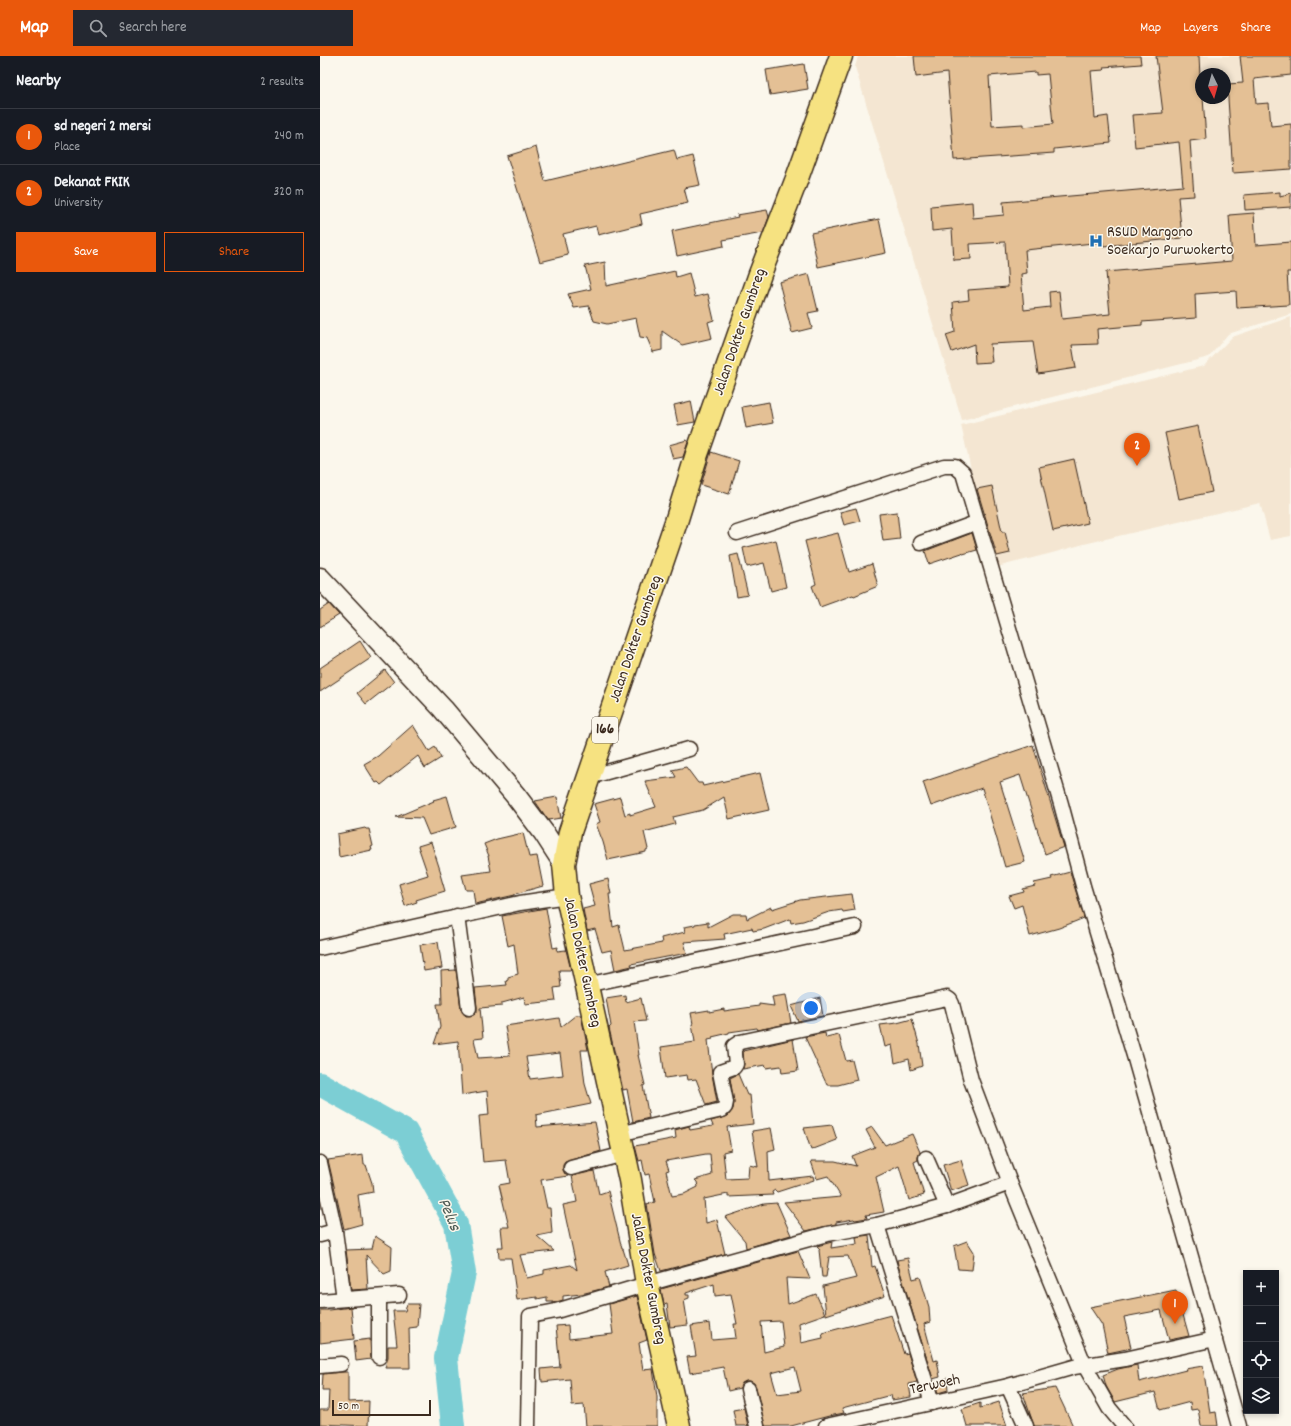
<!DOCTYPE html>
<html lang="en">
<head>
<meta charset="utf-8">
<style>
	:root { --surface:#171b24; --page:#242831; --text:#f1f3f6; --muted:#9ea1a6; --line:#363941; --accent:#ea580c }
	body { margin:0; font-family:Dekko,sans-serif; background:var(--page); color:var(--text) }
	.controls { position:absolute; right:12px; bottom:12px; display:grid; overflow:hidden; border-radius:0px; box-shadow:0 2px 6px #0003 }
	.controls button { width:36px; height:36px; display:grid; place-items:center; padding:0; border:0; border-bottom:1px solid var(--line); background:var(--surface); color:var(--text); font:20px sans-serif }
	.compass { position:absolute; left:875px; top:12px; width:36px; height:36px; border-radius:50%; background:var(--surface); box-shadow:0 2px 6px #0003; rotate:175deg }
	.scale { position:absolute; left:12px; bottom:10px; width:99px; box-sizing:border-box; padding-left:4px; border:2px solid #3b2a1e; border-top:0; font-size:11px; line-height:14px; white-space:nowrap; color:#3b2a1e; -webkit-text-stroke:3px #fbf7ec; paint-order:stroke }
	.you { position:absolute; left:491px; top:952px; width:14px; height:14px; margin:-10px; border:3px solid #fff; border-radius:50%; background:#1a73e8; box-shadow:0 0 0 6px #1a73e833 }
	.badge { display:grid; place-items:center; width:26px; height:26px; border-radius:50%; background:var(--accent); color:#fff; font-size:13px; font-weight:700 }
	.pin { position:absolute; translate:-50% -33px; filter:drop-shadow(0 1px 2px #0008) }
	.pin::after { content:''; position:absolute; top:21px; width:14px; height:12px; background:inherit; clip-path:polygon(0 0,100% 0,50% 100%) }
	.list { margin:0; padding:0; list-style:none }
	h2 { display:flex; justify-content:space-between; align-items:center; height:52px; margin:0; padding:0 16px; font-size:17px }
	h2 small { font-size:13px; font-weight:400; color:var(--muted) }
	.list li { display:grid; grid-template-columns:26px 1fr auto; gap:12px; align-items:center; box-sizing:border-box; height:56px; padding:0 16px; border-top:1px solid var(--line) }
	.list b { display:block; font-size:15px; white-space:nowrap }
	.list p { margin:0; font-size:13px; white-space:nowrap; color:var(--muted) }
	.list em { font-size:13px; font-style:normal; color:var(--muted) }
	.actions { display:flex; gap:8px; padding:12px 16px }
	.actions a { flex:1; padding:9px 0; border:1px solid var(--accent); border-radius:0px; text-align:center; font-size:14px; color:var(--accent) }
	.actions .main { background:var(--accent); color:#fff }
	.icon { flex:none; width:22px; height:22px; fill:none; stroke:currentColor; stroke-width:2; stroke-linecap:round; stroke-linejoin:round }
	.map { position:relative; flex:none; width:971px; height:1370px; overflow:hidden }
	header { display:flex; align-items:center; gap:24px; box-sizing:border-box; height:56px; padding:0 20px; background:var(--accent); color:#fff }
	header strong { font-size:19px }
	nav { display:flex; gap:22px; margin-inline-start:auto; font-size:14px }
	.search { width:280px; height:36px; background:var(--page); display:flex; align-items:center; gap:10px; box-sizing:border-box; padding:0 14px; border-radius:0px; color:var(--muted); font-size:15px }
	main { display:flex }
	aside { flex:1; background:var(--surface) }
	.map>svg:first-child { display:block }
	.built { fill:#f4e6d2; fill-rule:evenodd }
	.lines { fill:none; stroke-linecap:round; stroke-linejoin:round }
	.river { stroke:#7cced4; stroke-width:24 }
	.building { fill:#e4c095; stroke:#3b2a1e; fill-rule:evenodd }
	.street-casing { stroke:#3b2a1e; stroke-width:17 }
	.secondary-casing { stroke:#3b2a1e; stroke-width:23 }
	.primary-casing { stroke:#3b2a1e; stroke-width:25 }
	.street { stroke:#fbf7ec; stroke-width:14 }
	.secondary { stroke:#fbf7ec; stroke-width:20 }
	.primary { stroke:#f6e281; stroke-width:22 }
	.labels { text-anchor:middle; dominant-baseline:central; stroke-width:3; stroke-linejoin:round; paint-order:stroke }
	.shield { fill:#fbf7ec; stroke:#75685c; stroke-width:1 }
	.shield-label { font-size:15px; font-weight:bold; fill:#3b2a1e }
	.poi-label { font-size:16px; fill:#3b2a1e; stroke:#fbf7ec; text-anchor:start }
	.street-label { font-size:16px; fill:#3b2a1e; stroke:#fbf7ec }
	.water-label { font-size:17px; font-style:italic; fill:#4e5b55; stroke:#fbf7ec }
</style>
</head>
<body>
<header>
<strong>Map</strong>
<div class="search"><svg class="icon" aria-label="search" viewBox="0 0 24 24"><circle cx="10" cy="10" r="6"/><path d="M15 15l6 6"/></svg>Search here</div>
<nav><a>Map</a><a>Layers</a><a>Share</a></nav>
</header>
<main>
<aside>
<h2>Nearby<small>2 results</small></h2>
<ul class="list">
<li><span class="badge">1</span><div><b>sd negeri 2 mersi</b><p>Place</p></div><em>240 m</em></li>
<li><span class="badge">2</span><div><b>Dekanat FKIK</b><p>University</p></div><em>320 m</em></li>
</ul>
<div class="actions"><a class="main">Save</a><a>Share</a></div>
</aside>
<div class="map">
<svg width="971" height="1370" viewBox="0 0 971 1370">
	<rect width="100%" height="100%" fill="#fbf7ec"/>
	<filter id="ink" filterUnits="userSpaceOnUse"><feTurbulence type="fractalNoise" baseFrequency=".025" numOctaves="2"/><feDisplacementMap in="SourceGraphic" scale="8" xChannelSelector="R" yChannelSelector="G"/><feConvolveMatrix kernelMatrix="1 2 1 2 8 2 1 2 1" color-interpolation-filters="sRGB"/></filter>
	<g filter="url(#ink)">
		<g class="built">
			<path d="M538,0H971V258L908,278L889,301L642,364L535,11ZM881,18H905V42H881Z"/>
			<polygon points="971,261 971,480 950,484 940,447 764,488 732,497 673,512 641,369 884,310 912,281"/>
		</g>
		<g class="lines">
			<polyline class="river" points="0,1028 86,1076 136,1168 144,1217 126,1302 133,1370"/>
		</g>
		<g class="building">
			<path d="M594,0H820L821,8L783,11L784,14L771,15L775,62L788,60L791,87L734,93V97L634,104L627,17L596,21ZM716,16V19L728,18L733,68L703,71V68L672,70L669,20Z"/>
			<polygon points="836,0 879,0 881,42 883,42 886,83 870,85 874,140 858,141 862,182 783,190 783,186 705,194 707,217 701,218 704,254 730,251 729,236 739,235 742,263 790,258 786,216 912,205 909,159 934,157 936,189 971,186 971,216 967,216 969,249 917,252 916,235 875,238 876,262 822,266 822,269 777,273 778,288 752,289 756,312 718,318 713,286 670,288 672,306 655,307 654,288 632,296 626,279 635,276 633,246 649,244 648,234 688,231 685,186 650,188 651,203 634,204 632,173 612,175 611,150 652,146 653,162 684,159 683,146 863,130 859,86 815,91 812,59 843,57"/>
			<polygon points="920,0 971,0 971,19 934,23 936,48 949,47 951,70 971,68 971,113 913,117 907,28 923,27"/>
			<polygon points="484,8 488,33 450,39 446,14"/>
			<polygon points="216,91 225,125 354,94 357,104 373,100 380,129 364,132 368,147 320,158 322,168 278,179 276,170 243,178 248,199 220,206 187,100"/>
			<polygon points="960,136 960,140 971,137 971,151 925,154 924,139"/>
			<polygon points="447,154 449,161 443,177 403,184 404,190 357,200 352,175 418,161 417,159"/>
			<polygon points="559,163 566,197 498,211 491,177"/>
			<polygon points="285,206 286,230 355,215 356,221 369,217 375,241 388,238 394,264 388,266 392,282 362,289 342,275 342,294 333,296 327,282 320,281 316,262 287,268 274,265 269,250 254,252 248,238 271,233 265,210"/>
			<polygon points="489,218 498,255 488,257 492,272 472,277 459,226"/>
			<polygon points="371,345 375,366 358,369 354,349"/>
			<polygon points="449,346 453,367 426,372 422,351"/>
			<polygon points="878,370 892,436 859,443 845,377"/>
			<polygon points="367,384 368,386 363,401 353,403 349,389"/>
			<polygon points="391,396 419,405 409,438 381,429"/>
			<polygon points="754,403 768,467 733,475 719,411"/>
			<polygon points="672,430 682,476 685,476 690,497 677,500 657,433"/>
			<polygon points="536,452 540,465 524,469 520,456"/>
			<polygon points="577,456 580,483 563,485 559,458"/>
			<polygon points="518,477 529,516 552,508 558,530 534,540 533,539 500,551 492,530 496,528 485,485"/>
			<polygon points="652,477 657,494 643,498 642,497 609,508 605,495"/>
			<polygon points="456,484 466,531 451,535 444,507 427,511 423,492"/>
			<polygon points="418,498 428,539 417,541 410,500"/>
			<polygon points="9,548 19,559 0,571 0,554"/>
			<polygon points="40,585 51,602 0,636 0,612"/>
			<polygon points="65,614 74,626 46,648 37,637"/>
			<polygon points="93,669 109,695 115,691 121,702 105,712 98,700 61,729 58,726 56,727 44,708 58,700"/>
			<polygon points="713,689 744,791 725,798 700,719 680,726 705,806 685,811 662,732 611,750 603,726"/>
			<polygon points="366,711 378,727 382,727 383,730 440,717 449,754 409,763 404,741 383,754 353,761 355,768 324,776 328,793 326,794 326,796 288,804 283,786 276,768 280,766 274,748 300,741 305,759 310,757 310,759 336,751 325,725 356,721 352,714"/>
			<polygon points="127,740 136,771 109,779 102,762 76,761 114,745 113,744"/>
			<polygon points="237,741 241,762 228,764 215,745"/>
			<polygon points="45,772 46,773 49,773 53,790 51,791 52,794 19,801 17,778"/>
			<polygon points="203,777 209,801 217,800 223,830 195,838 195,839 155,848 153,834 146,834 142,819 171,815 168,800 169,800 164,788 177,783"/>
			<polygon points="111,786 121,817 120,818 125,835 96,844 97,846 85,850 79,828 108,819 98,790"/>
			<polygon points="750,816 764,862 739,872 710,880 702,849 694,852 689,840 704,836 703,833 715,830 714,827 732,823 731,821"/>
			<polygon points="288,823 291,838 289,838 293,871 299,869 305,894 342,887 341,882 365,876 364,871 375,869 375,868 388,866 388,871 413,858 426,858 427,863 451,851 452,853 480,844 532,838 535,854 523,856 522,854 509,856 483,865 471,867 470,863 444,873 433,875 432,872 404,878 405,883 364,886 367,897 311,908 312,910 295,914 291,894 282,896 275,873 267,875 263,853 275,850 269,828"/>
			<path d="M226,852L233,892L238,891L237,895L246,894L251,914H239L241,931L234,932L236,945L205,948L204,941L182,947V950L160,952L163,982L154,983L158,1002L190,1000L185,970L239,962L241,971L256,959H261L268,994H261L265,1028L271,1048L216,1059L217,1071L275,1066L281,1095L245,1106L243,1109V1114L245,1118L248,1120L221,1124L227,1152H230L232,1177L217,1180L234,1195L200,1199L207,1222L224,1218V1214L251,1209L257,1214L243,1149L257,1146L252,1120L274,1115L279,1138L288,1135L302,1193H303L308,1209L285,1216L289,1231L261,1238L243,1240V1244L233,1247V1246H227V1241L217,1243V1241L197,1244L191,1202H179L178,1191H183L181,1171H189L179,1129L190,1127L186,1104L163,1106L159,1060L169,1059L167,1035L142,1039L138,985L114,988L120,971L117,948H122L121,915L136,914L141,953L143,957L146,960L154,959L157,956V951L155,932L187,929L186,925L188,924V921L198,918L194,888L188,890L182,860ZM240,997L243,1019L210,1023L206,1001Z"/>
			<polygon points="118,886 122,912 104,915 100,889"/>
			<polygon points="466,938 471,967 438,974 437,972 409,976 409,977 392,981 393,983 388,984 392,1018 397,1046 386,1049 376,1023 368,1024 367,1019 345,1022 341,991 375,986 372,968 373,968 371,957 389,954 389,956 404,953 404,955 439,950 439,948 454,950 452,940"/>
			<polygon points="305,939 306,946 321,942 326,965 314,966 319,999 318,999 325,1029 323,1030 329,1062 313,1066 307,1033 303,1034 289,972 291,970 286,942"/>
			<polygon points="500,942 503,960 478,965 471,950"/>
			<polygon points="592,963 599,988 602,1010 591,1014 589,1003 575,1007 572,989 565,991 560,969 577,967"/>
			<polygon points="505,977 506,982 519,979 526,1005 532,1004 537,1024 518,1029 507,1029 485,981"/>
			<polygon points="473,983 478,1015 462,1017 461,1010 446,1012 445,1009 423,1013 424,1007 423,995"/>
			<path d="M418,1018L427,1039H430L433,1068L407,1071L411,1094L403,1096L406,1123L428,1122L429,1109L438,1111L432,1075L451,1072L455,1093L448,1095L449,1125L493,1120L494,1124L457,1136L455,1134L452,1136L453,1139L408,1141V1138L384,1143L386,1167L397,1164L405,1198L341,1215L335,1198L327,1148L335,1146L329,1118L325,1119L322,1104L319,1105L315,1090L356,1082L355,1074L369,1070L370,1074L393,1070L391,1065L408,1060L413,1053L414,1047L410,1022ZM386,1098H390L392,1119L375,1124L377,1126L378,1131L364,1138L352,1140L346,1115L349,1114L346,1105Z"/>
			<polygon points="512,1069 517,1084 491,1094 484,1072"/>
			<polygon points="552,1071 565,1089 592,1078 600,1096 598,1101 598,1104 594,1106 604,1139 589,1144 579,1110 556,1121 564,1156 546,1159 547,1162 535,1164 534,1163 516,1166 516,1168 486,1175 464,1146 521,1141 508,1120 497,1123 491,1105 515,1105 536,1110 532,1100 555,1091 546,1074"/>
			<polygon points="43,1099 44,1109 46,1109 52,1127 53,1136 38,1139 42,1168 24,1173 8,1104"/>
			<polygon points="641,1104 649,1129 631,1135 623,1109"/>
			<polygon points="457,1147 471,1179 426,1192 425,1185 405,1161 444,1148"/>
			<polygon points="549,1179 552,1211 555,1210 565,1240 506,1259 503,1230 536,1222 528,1200 509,1201 506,1221 502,1221 499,1194 500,1193 497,1190 512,1186 511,1192 537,1188 536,1181"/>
			<polygon points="55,1180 72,1191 71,1215 64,1218 46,1199 48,1233 31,1234 26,1194 52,1193"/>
			<polygon points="647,1185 654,1196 652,1214 638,1213 634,1190"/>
			<path d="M478,1195L490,1223L466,1222L468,1248L496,1238L505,1258L479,1267L481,1287L503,1282L502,1277L571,1259L584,1298L588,1297L597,1326L589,1328L591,1341L572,1344L571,1339L522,1352L524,1357L509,1360L471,1370H445L436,1331L434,1327L430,1325H426L422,1327L420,1332L408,1335L403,1311L370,1317L367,1301L376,1300L371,1270L390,1267L392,1284L416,1282L414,1268H417L411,1238L395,1240L394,1228L366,1237V1239H369V1242L364,1244L368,1269L350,1271L347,1248L344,1249L341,1233ZM461,1265L464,1291L444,1296L441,1266ZM475,1311L481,1335L457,1338L451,1317Z"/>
			<polygon points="588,1202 593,1223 600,1221 609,1251 610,1266 604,1268 614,1305 617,1304 620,1321 613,1323 578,1209 577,1204"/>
			<polygon points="856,1234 869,1280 849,1284 841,1254 804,1261 811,1292 788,1297 782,1269 770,1251"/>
			<polygon points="317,1240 327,1284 319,1287 323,1314 333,1313 337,1341 337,1370 266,1370 264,1349 252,1350 250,1323 222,1326 221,1313 240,1311 236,1270 248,1269 249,1283 293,1278 289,1248"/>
			<polygon points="87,1248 99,1248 97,1271 89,1272 90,1312 65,1312 68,1301 68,1290 77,1290 73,1255 85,1255"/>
			<polygon points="31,1251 34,1283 0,1287 0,1254 9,1254"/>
			<polygon points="50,1283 51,1303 36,1305 34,1285"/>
			<polygon points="817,1309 819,1326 866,1314 865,1313 883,1310 890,1357 896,1356 898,1370 881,1370 878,1353 871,1354 870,1346 840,1354 835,1336 795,1346 786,1330 783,1319 798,1313"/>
			<polygon points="22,1316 28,1316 28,1346 49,1345 48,1370 0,1368 0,1354 8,1354 9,1334 2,1334 3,1318"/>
			<polygon points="627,1322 628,1334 618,1337 615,1327"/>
			<polygon points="735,1332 753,1370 714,1370 703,1337"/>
			<polygon points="679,1346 687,1370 647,1370 642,1353 660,1347 660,1352"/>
			<polygon points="424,1352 428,1370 416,1370 413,1354"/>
		</g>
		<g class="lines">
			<defs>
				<g id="street">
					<polyline points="417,477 624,410 635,410 643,417 741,748 763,830 815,1003 919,1370"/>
					<polyline points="601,487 658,466"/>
					<polyline points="269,721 369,693"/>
					<polyline points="137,860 149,952"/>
					<polyline points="0,892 200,847 247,840"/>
					<polyline points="266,929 535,871"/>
					<polyline points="299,1078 402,1054 405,1051 406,1046 400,1016 414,1011 416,1008 414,990 420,986 627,942 630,944 632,948 651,1024 690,1127"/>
					<polyline points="606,1102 627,1150"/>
					<polyline points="0,1107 15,1175 24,1243"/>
					<polyline points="251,1112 304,1098"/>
					<polyline points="557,1169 612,1347"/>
					<polyline points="0,1179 15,1175"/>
					<polyline points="59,1241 59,1301"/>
					<polyline points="0,1245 79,1239"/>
					<polyline points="0,1310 21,1308"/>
					<polyline points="688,1330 754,1311 805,1303 895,1283"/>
					<polyline points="428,1333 437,1370"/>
					<polyline points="208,1370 210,1260 236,1255 327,1228 507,1178 557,1169 627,1150 690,1127 765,1310 789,1352 804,1370"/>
					<polyline points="506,1370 688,1330 706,1370"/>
				</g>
				<polyline id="secondary" points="0,522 123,653 196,740 224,777 244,808"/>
				<polyline id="primary" points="359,1370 327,1228 310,1124 247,840 244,808 250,776 356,466 377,398 440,218 476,125 521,0"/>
			</defs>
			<use href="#street" class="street-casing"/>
			<use href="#secondary" class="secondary-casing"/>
			<use href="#primary" class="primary-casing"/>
			<use href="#street" class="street"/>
			<use href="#secondary" class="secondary"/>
			<use href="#primary" class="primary"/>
		</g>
	</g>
	<defs>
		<symbol id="hospital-bare" viewBox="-9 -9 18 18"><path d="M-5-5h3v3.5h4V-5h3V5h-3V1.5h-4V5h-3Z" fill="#1f6fb2" stroke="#fbf7ec" stroke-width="2.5" paint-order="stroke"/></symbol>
	</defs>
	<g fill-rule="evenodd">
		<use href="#hospital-bare" x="766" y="175" width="20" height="20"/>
	</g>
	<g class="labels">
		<rect class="shield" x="272" y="661" width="26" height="26" rx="3"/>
		<g class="shield-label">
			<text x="285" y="674">166</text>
		</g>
		<g class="poi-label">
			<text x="787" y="176">RSUD Margono<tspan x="787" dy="18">Soekarjo Purwokerto</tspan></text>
		</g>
		<g class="street-label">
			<text transform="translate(420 276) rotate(-71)">Jalan Dokter Gumbreg</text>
			<text transform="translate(316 583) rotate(-71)">Jalan Dokter Gumbreg</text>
			<text transform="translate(262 906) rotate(78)">Jalan Dokter Gumbreg</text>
			<text transform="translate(328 1223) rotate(79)">Jalan Dokter Gumbreg</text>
			<text transform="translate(615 1329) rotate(-12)">Terwoeh</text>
		</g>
		<g class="water-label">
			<text transform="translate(128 1159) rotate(67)">Pelus</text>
		</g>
	</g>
</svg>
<div class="controls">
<button>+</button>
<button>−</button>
<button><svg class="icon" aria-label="locate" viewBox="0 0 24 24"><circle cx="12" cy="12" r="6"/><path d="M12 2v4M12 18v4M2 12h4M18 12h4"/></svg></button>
<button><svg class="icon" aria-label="layers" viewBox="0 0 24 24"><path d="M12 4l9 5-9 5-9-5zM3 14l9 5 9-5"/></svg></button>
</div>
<svg class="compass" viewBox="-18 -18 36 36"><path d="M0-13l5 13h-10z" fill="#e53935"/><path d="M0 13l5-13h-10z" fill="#9ea1a6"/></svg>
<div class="scale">50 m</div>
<div class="you"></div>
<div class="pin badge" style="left:855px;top:1268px">1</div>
<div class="pin badge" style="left:817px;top:410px">2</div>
</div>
</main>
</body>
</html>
